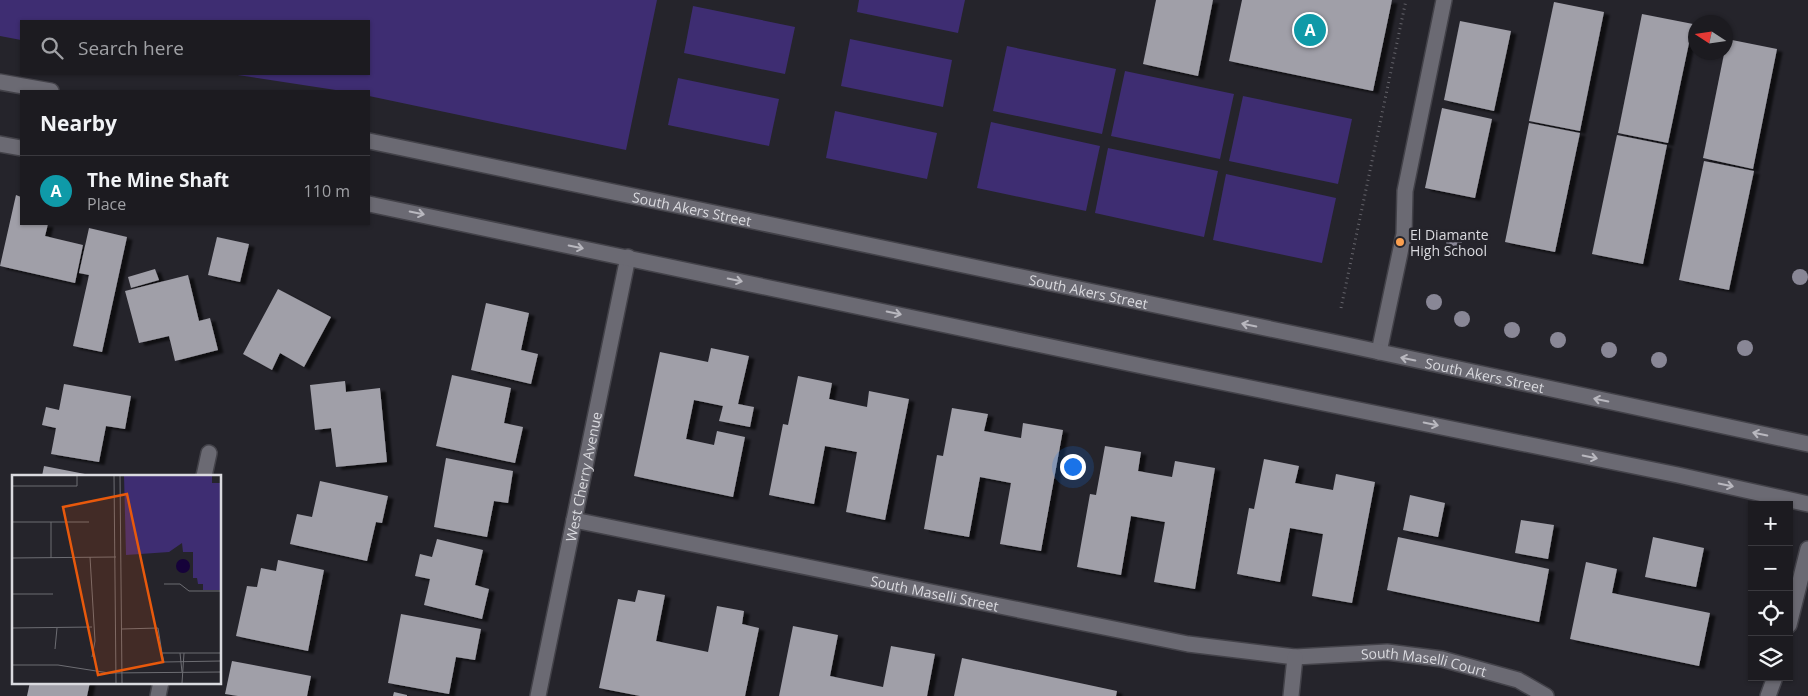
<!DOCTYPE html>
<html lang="en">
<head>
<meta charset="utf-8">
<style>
	:root { --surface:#1c1b20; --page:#252429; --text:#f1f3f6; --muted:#a0a1a5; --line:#3a393e; --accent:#fa9f4f }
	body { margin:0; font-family:"Open Sans",sans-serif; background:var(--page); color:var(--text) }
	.controls { position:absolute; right:15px; bottom:15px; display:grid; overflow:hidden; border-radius:0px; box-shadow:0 1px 4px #0004 }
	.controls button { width:45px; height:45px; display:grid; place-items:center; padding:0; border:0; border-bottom:1px solid var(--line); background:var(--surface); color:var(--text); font:25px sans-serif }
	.compass { position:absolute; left:1688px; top:15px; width:45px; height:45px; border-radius:50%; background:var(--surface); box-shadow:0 1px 4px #0004; rotate:282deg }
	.you { position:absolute; left:1072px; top:466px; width:18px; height:18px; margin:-12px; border:4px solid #fff; border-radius:50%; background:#1a73e8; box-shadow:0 0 0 8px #1a73e833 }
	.badge { display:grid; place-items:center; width:32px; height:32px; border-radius:50%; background:var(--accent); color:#fff; font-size:16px; font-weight:700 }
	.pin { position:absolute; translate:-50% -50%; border:2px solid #fff; box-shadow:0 1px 5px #0006 }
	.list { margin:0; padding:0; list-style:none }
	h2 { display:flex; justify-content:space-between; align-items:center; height:65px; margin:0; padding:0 20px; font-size:21px }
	h2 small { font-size:16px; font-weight:400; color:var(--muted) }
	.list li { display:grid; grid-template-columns:32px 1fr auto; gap:15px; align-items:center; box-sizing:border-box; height:70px; padding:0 20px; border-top:1px solid var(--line) }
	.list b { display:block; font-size:19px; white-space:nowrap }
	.list p { margin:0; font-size:16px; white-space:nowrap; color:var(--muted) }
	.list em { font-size:16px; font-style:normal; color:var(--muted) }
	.icon { flex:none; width:28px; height:28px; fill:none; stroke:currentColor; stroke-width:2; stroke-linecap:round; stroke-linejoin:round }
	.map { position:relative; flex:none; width:1808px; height:696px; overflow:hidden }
	.search { position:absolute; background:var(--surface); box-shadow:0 1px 4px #0004; left:20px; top:20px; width:350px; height:55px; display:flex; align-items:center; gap:12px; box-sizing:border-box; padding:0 18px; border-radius:0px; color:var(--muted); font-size:19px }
	.panel { position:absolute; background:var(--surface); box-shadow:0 1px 4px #0004; left:20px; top:90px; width:350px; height:135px; border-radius:0px }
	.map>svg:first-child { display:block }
	.green { fill:#3e2d72 }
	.building { fill:#a09fa8; filter:url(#shadow) }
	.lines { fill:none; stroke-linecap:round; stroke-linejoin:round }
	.lane-casing { stroke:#434249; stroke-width:18 }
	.street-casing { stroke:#434249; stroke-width:18 }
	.secondary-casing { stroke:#434249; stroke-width:18 }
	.path { stroke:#65646b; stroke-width:3; stroke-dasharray:1 4; stroke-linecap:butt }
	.lane { stroke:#6b6a73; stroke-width:15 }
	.street { stroke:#6b6a73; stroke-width:15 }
	.secondary { stroke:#6b6a73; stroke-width:15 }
	.tree { fill:#898796 }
	.oneway { stroke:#b9b8bf }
	.poi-dot { fill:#fa9f4f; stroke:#25242b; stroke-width:2 }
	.labels { text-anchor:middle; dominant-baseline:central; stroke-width:5; stroke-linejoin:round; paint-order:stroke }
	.street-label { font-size:14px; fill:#dadadf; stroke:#25242b }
	.poi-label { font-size:14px; fill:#dadadf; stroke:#25242b; text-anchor:start }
	.inset-road { fill:none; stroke:#6d6d73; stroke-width:1 }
	.view { fill:#e8590c; fill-opacity:0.15; stroke:#e8590c; stroke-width:2.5 }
	.inset-edge { fill:none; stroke:#dadadf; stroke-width:2.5 }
</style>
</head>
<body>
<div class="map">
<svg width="1808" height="696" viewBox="0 0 1808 696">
	<defs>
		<filter id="shadow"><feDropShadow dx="5.5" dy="3" stdDeviation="1" flood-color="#0009"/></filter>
	</defs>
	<rect width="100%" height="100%" fill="#25242b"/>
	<g class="green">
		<polygon points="0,0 657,0 626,150 369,96 369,91 342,91 231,74 369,74 369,21 21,21 21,40 0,36"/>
		<polygon points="859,0 965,0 958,33 857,12"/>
		<polygon points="693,6 795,27 785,74 684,53"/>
		<polygon points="850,39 952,60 943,107 841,86"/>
		<polygon points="1007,46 1116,69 1102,134 993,111"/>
		<polygon points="1125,71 1234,94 1220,159 1111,136"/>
		<polygon points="678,78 779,99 769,146 668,125"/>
		<polygon points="1243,96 1352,119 1338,184 1229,161"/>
		<polygon points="835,111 937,133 927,179 826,158"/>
		<polygon points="991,122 1100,146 1086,211 977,188"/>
		<polygon points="1108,148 1218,171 1204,237 1095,213"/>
		<polygon points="1226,174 1336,198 1322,263 1213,240"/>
	</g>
	<g class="building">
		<polygon points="1156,0 1213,0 1198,76 1143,64"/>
		<polygon points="1242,0 1392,0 1373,91 1229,61"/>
		<polygon points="1554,2 1604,12 1580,131 1529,121"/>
		<polygon points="1642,14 1693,24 1668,143 1618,133"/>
		<polygon points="1460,21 1511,31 1494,111 1444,100"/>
		<polygon points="1727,39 1777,49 1753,169 1703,158"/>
		<polygon points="1442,108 1492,119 1475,198 1425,188"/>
		<polygon points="1529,123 1580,133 1555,252 1505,242"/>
		<polygon points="1617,135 1667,145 1643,264 1592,254"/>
		<polygon points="1704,161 1754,171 1729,290 1679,280"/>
		<polygon points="16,195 21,197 21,224 48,224 45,236 83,245 75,283 0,266"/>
		<polygon points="89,228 127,237 102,352 73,346 89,275 79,273"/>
		<polygon points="217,237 249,244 240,282 208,275"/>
		<polygon points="155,269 159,280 131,288 128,277"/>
		<polygon points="188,275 199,321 210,318 218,350 175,361 169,336 139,343 125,291"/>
		<polygon points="278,289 331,317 304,367 280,353 272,370 243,354"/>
		<polygon points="486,303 529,313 521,350 538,354 531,384 471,370"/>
		<polygon points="711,348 749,356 738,404 754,407 750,427 719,421 723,406 694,400 686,439 714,445 717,431 745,437 733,497 634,476 660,352 708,362"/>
		<polygon points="452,375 511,388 504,423 523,427 515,463 436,446"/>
		<polygon points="798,376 832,383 829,399 867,407 869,391 909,399 885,520 846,512 857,452 825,446 814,504 769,495 783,424 788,425"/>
		<polygon points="345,381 346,392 380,388 387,462 336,467 331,428 315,430 310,385"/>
		<polygon points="64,384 131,396 125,429 106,426 99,462 51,454 56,428 42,425 46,407 59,410"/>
		<polygon points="952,408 988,414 984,431 1021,438 1023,423 1063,430 1041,551 1000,544 1011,483 980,477 969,537 924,529 937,455 943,456"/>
		<polygon points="1105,446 1141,452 1138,471 1172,477 1175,461 1215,468 1195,589 1154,582 1165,522 1131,516 1121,575 1077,567 1090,494 1096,495"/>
		<polygon points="446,458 513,471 508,503 494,501 487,537 434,527"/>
		<polygon points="1264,459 1299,466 1295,483 1333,490 1336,474 1375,482 1352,603 1312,596 1323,534 1290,528 1280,582 1237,574 1249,508 1254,509"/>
		<polygon points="44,466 90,475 90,476 42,476"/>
		<polygon points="320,481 388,496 382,523 376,522 367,561 290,544 297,514 312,517"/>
		<polygon points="1410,495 1445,503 1438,537 1403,530"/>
		<polygon points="1521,520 1554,525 1548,559 1515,553"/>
		<polygon points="1398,537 1549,569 1539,622 1387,590"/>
		<polygon points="1653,537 1704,548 1696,587 1645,577"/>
		<polygon points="437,539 483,550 475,585 489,589 482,619 424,605 430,579 415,576 420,554 432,557"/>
		<polygon points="278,560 324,570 308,651 236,636 247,586 257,587 261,568 276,571"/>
		<polygon points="1586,562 1617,569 1612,593 1710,613 1699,666 1570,639"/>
		<polygon points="638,590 665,595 656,641 708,652 717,606 744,611 742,624 759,628 745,696 640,696 599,688 618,599 635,602"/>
		<polygon points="401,614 481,629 475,660 456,657 449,694 388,683"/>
		<polygon points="793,626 838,635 830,676 883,687 891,646 935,654 927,696 779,696"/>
		<polygon points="962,658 1117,691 1116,696 954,696"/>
		<polygon points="232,661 311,676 307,696 238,696 225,694"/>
		<polygon points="30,682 90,682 87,696 27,696"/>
		<polygon points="394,692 407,695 407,696 393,696"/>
	</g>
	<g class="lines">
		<defs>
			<polyline id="lane" points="1379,352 1404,234 1405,191 1444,0"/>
			<g id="street">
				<polyline points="204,476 209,453"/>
				<path id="s1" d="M574,520L1188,644L1295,657L1387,652L1442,659L1518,680L1546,696"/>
				<polyline points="158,696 161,682"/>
				<path id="s2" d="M538,696L628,257"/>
				<polyline points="1291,696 1295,657"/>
			</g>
			<g id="secondary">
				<polyline points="0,82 51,91"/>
				<path id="s3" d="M369,141L1333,342L1808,444"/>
				<polyline points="0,144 21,148"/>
				<polyline points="369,204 1147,367 1678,475 1808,504"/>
				<polyline points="1789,625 1808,549"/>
				<polyline points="1768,696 1775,677"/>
			</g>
		</defs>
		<use href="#lane" class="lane-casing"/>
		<use href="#street" class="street-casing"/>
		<use href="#secondary" class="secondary-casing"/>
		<polyline class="path" points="1341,308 1406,0"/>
		<use href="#lane" class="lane"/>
		<use href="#street" class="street"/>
		<use href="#secondary" class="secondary"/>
	</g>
	<g class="tree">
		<circle cx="1454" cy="241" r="8"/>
		<circle cx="1800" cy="277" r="8"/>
		<circle cx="1434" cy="302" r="8"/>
		<circle cx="1462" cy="319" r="8"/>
		<circle cx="1512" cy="330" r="8"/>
		<circle cx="1558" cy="340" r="8"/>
		<circle cx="1745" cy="348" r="8"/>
		<circle cx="1609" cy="350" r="8"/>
		<circle cx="1659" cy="360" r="8"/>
	</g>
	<defs><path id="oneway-shaft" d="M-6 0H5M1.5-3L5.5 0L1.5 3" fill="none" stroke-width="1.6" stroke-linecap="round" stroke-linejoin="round" transform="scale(1.25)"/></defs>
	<g class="oneway">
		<use href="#oneway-shaft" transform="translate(417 213) rotate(12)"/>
		<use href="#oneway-shaft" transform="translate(576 247) rotate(12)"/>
		<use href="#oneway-shaft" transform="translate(735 280) rotate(12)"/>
		<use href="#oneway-shaft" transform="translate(894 313) rotate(12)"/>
		<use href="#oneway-shaft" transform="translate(1249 325) rotate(-168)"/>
		<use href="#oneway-shaft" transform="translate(1408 359) rotate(-168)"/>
		<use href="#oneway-shaft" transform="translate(1601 400) rotate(-168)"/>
		<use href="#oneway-shaft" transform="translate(1431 424) rotate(12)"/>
		<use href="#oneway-shaft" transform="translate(1760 434) rotate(-168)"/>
		<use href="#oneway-shaft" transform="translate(1590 457) rotate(12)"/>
		<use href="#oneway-shaft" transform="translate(1726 485) rotate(12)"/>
	</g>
	<circle class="poi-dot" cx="1400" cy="242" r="5"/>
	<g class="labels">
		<g class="street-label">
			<text stroke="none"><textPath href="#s3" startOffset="330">South Akers Street</textPath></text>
			<text stroke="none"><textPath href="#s3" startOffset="735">South Akers Street</textPath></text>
			<text stroke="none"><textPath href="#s3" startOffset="1140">South Akers Street</textPath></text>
			<text stroke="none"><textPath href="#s2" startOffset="224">West Cherry Avenue</textPath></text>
			<text stroke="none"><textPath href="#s1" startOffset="368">South Maselli Street</textPath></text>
			<text stroke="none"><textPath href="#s1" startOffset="864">South Maselli Court</textPath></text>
		</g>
		<g class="poi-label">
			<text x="1410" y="234">El Diamante<tspan x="1410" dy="16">High School</tspan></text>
		</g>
	</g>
	<g transform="translate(12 475)">
		<rect width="209" height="209" fill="#25242b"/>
		<path d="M112,0H200V8H209V115H191V109H186L185,103H181V77H171L170,68L157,77L114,80Z" fill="#3e2d72"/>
		<path d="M164 91a7 7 0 1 1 14 0a7 7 0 1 1-14 0Z" fill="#16023a"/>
		<path class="inset-road" d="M102,0L104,208M108,0L110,208M0,11H65V0M0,47H77M39,47V83M78,82L83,166L80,182M0,83L104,82M152,109H168L177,116H209M0,119H41M0,153L80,152M110,154L146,153L150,178H209M43,174L45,153M150,178L152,187L209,186M168,178L170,197M0,190H46L97,198L209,197M170,208L172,178"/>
		<path class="view" d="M115,19L151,187L86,200L51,32Z"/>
		<rect width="209" height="209" class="inset-edge"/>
	</g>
</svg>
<div class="controls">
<button>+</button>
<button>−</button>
<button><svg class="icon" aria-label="locate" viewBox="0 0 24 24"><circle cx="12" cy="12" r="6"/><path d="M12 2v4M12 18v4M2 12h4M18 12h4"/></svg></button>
<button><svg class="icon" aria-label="layers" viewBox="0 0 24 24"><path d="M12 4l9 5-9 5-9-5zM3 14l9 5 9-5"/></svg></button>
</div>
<svg class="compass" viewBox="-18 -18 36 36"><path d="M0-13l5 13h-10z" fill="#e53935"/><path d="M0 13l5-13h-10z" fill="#a0a1a5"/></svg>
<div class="you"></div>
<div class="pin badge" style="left:1310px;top:30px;background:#0f9aa8">A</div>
<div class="search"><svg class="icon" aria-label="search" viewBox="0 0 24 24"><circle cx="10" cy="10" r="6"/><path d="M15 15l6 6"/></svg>Search here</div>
<section class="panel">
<h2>Nearby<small></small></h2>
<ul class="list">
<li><span class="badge" style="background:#0f9aa8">A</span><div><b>The Mine Shaft</b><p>Place</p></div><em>110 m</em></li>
</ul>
</section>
</div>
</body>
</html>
